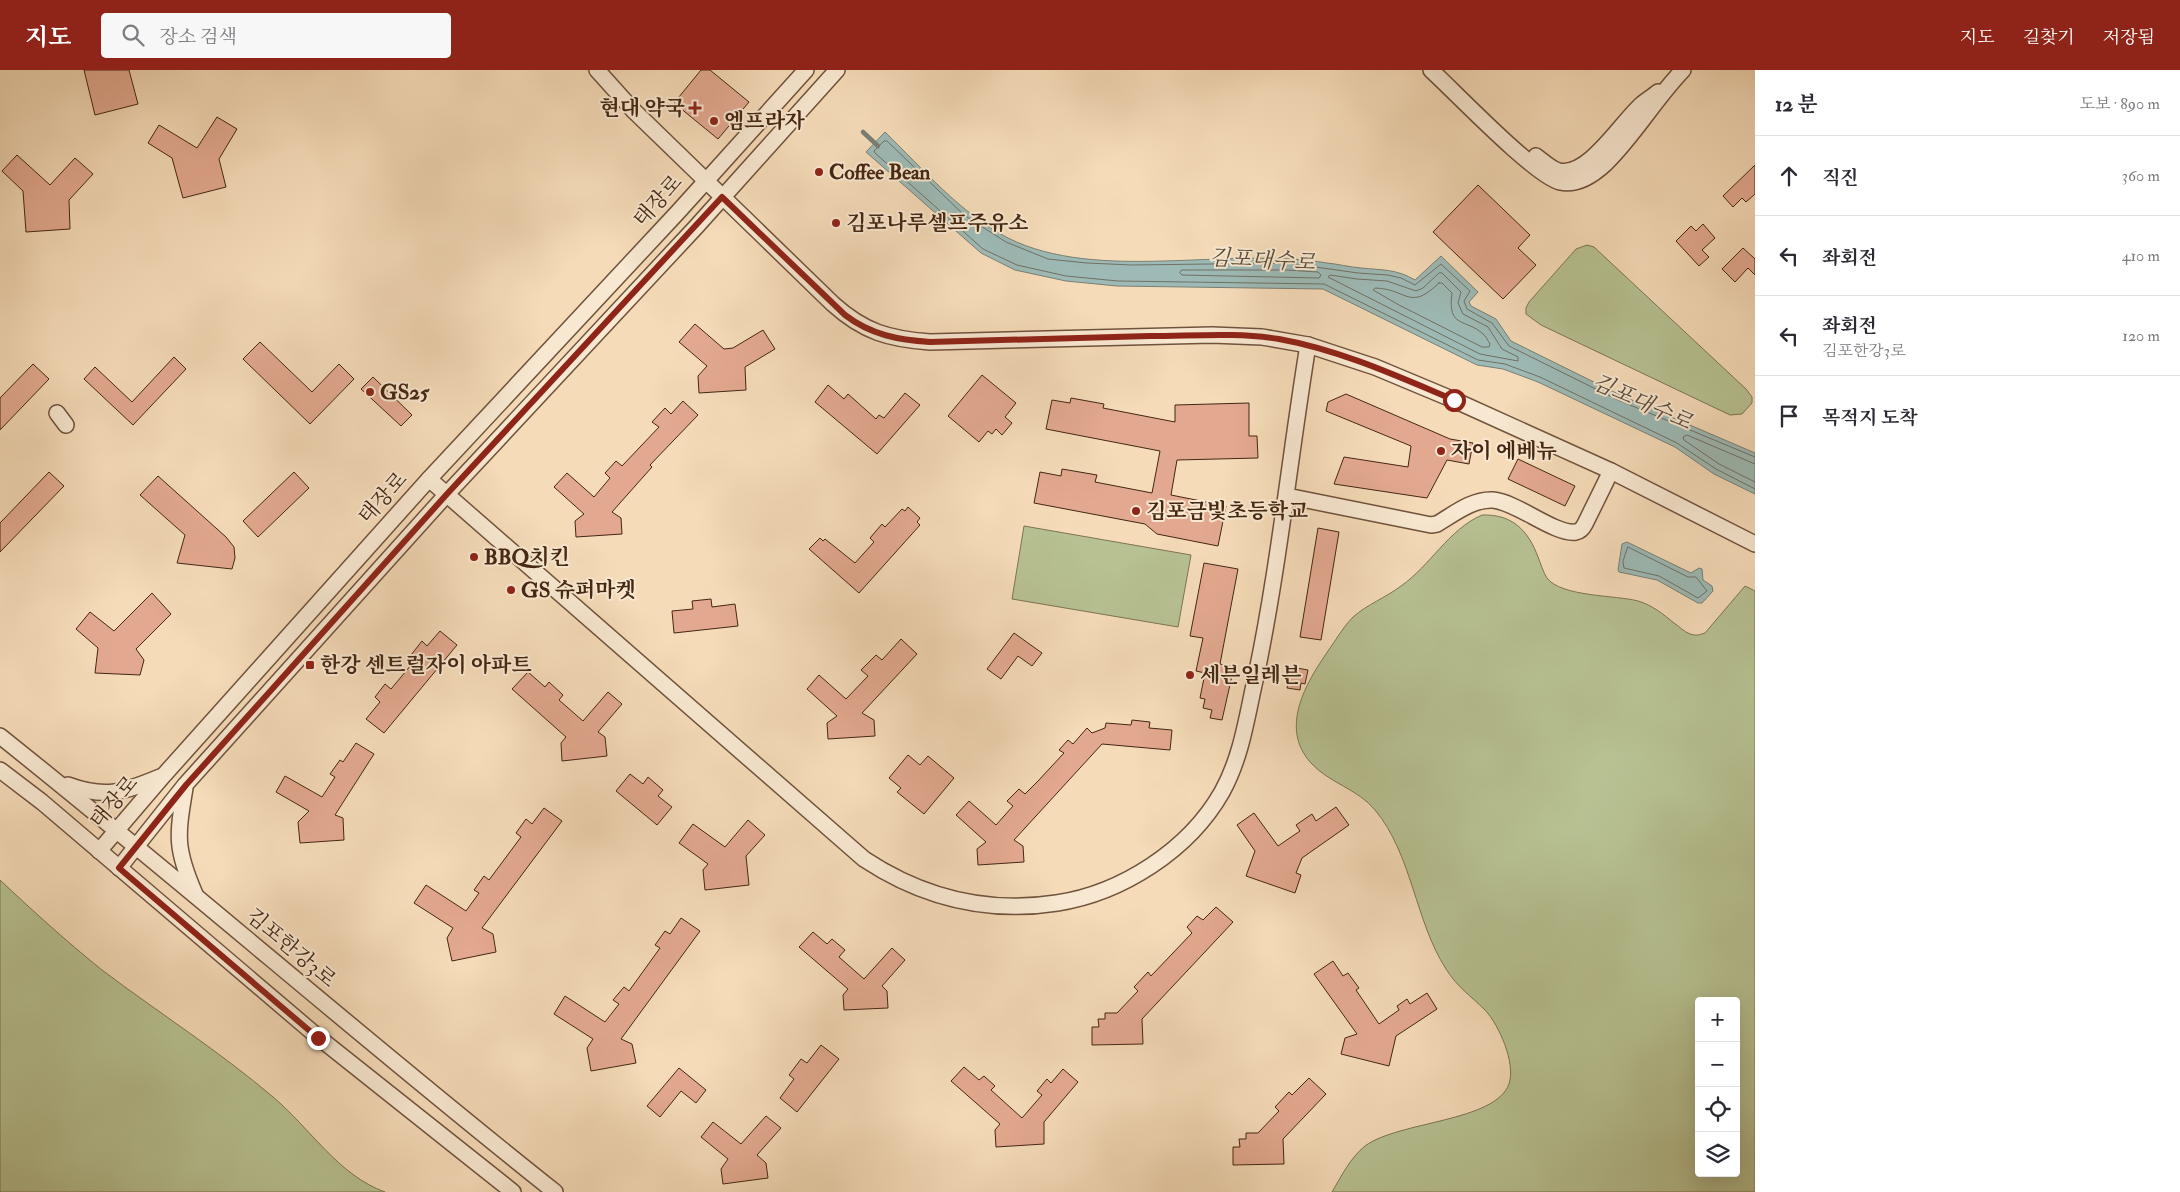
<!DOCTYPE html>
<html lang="ko">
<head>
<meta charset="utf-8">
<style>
	:root { --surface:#fff; --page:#f7f7f7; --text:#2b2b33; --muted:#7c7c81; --line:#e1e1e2; --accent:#8f2418 }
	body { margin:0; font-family:"IM FELL Double Pica","Noto Serif KR",serif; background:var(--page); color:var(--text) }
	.controls { position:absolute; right:15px; bottom:15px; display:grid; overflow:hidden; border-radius:5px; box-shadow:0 5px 20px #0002 }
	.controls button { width:45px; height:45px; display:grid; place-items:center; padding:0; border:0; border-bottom:1px solid var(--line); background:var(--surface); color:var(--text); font:25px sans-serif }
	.stop { position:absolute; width:15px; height:15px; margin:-11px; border:4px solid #8f2418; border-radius:50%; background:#fff }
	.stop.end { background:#8f2418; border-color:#fff; box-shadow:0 1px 5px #0008 }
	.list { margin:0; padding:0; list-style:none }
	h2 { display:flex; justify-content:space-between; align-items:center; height:65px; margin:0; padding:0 20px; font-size:21px }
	h2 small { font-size:16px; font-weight:400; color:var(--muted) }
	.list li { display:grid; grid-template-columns:32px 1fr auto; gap:15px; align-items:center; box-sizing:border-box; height:80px; padding:0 20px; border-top:1px solid var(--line) }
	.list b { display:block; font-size:19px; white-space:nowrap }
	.list p { margin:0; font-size:16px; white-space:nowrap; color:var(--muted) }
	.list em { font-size:16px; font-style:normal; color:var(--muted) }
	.icon { flex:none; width:28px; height:28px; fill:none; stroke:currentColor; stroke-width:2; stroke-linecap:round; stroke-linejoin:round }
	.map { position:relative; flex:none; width:1755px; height:1122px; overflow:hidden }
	header { display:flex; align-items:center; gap:30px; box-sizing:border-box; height:70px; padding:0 25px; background:var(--accent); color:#fff }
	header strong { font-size:24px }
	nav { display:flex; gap:28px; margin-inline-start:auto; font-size:18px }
	.search { width:350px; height:45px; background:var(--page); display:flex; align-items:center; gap:12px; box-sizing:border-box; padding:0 18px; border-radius:5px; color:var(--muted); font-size:19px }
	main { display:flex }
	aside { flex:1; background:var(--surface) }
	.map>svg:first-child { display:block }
	.green { fill:#b7c192; stroke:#7e7452; fill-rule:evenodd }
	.water { fill:#9dbab6; stroke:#797f74 }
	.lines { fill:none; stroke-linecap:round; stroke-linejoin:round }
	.shore { stroke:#707064; stroke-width:1 }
	.stream { stroke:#797f74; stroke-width:4.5 }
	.building { fill:#e3a990; stroke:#442612 }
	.minor-casing { stroke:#70533c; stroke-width:18 }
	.minor { stroke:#f8e8d1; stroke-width:15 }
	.route { stroke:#8f2418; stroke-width:6 }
	.poi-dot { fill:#8f2418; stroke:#f8e8d1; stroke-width:2 }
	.labels { text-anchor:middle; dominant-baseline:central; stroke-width:4; stroke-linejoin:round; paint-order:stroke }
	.poi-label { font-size:21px; font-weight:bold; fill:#442612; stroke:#f8e8d1; text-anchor:start }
	.street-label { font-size:21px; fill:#442612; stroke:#f8e8d1 }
	.water-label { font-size:22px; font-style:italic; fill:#5a4b3b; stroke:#f8e8d1 }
</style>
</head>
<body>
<header>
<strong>지도</strong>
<div class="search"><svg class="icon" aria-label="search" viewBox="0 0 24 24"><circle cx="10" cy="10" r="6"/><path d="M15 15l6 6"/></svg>장소 검색</div>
<nav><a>지도</a><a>길찾기</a><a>저장됨</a></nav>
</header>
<main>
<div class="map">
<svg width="1755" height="1122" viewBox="0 0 1755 1122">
	<rect width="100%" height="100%" fill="#f5dbb8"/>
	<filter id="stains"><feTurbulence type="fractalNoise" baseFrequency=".004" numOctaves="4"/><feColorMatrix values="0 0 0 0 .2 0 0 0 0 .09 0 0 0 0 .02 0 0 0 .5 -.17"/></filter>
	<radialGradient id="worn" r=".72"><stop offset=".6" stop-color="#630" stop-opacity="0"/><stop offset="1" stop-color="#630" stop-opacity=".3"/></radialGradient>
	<g class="green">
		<polygon points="1587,175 1594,177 1746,319 1752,327 1752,333 1742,344 1730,345 1541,255 1526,244 1526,238 1529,232 1576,179"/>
		<path d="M1482,445C1512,444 1528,460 1538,487C1541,494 1543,502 1547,508C1561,527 1616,525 1638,531C1652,535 1663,544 1674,553C1679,556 1684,562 1690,564C1696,566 1699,565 1705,563L1745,516L1755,521V1122H1332C1341,1107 1350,1088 1365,1076C1399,1051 1495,1052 1509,1014C1516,993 1499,955 1485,940C1470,925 1458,918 1446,899C1415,851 1412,784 1375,740C1358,719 1329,713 1311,693C1279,658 1306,613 1328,581C1336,570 1343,557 1353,547C1368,534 1385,528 1401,516C1431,495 1448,460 1482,445ZM1699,931H1736V1103H1699Z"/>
		<polygon points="1024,456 1191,485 1178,557 1012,529"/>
		<path d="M0,810C33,841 67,872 102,900C159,943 219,981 273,1027C310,1058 338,1105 385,1122H0Z"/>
	</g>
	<g class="water">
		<path d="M885,62C923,99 960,143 1008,168C1098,213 1228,176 1327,193C1338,194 1349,197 1361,198C1381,200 1397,199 1415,210L1441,186L1478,222L1469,232L1471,236L1496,249L1511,271L1620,325L1755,383V424L1714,404L1675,377L1538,312L1503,299L1477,295L1323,219L1117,216L1066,211L1015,200L981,183L866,82Z"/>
		<polygon points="1627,472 1691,503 1699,498 1702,499 1703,510 1712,516 1713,521 1702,533 1698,533 1657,510 1619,502 1618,500 1622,474"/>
	</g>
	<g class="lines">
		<g class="shore">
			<polygon points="1182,200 1287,200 1318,202 1321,205 1319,208 1182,205 1180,203"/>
			<polygon points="1442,203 1461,222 1458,233 1463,244 1488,257 1502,279 1518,287 1518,291 1480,284 1328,207 1330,205 1357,209 1387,211 1416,221 1423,218 1439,203"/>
			<path d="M1439,213H1442L1452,223C1447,259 1466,248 1483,264C1486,266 1488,271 1490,274L1489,277H1482L1399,235L1373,220L1375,218C1408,219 1409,242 1439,213Z"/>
			<polyline points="1755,387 1618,330 1509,276 1492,253 1467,239 1464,231 1470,221 1441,194 1415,215 1401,208 1388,205 1358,203 1287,193 1132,195 1087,193 1048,189 1006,172 964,145 887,71 884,71 874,81 875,83 983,179 1017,195 1066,206 1118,211 1324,214 1478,290 1505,294 1540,307 1677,373 1716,399 1755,419"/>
			<polyline points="1755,394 1687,365 1683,367 1684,370 1719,394 1755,412"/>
			<polygon points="1628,477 1688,507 1696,507 1707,521 1698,528 1659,506 1624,498 1623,492"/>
		</g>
		<polyline class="stream" points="863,62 878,76"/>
	</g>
	<g class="building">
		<polygon points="84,0 129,0 138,34 95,45"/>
		<polygon points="701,0 710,0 749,32 718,69 674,33"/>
		<polygon points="217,47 237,59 219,89 226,117 183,128 172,88 148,73 159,55 197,78"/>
		<polygon points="17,85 50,115 75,88 93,104 69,130 70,159 26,162 23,121 2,101"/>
		<polygon points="1755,95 1755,124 1746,132 1742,128 1733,137 1723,126"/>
		<polygon points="1478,115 1530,165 1518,178 1536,195 1503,229 1433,162"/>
		<polygon points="1703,154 1715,168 1702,180 1709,187 1699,196 1676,171 1691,156 1696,161"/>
		<polygon points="1743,178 1755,189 1755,205 1748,198 1735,212 1722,199"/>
		<polygon points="695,254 724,279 733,278 763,260 775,279 745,297 746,320 699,323 698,306 707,296 679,272"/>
		<polygon points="260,272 312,322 339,294 354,309 310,354 243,289"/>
		<polygon points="174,287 186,299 133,355 84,309 95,297 132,332"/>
		<polygon points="33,294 49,309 0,360 0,328"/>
		<polygon points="982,305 1016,333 1005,347 1012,353 1002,365 996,359 992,364 988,361 979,372 948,346"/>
		<polygon points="373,307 412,345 401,356 361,319"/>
		<polygon points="828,315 844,329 848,324 876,349 879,345 884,348 905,323 920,335 877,384 815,332"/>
		<polygon points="1346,324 1450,369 1473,373 1469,394 1447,390 1427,428 1334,414 1344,387 1408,397 1411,376 1326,341 1328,332"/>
		<polygon points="1071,328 1104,334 1103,338 1175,352 1175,335 1249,333 1249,366 1257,366 1258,388 1177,390 1171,425 1226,436 1218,476 1157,464 1145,454 1034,433 1040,402 1061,406 1062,399 1097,405 1095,412 1152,423 1160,381 1046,359 1052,330 1070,333"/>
		<polygon points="683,331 698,345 650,395 652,397 612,442 621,448 622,464 576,467 575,451 584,444 554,417 567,403 594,427 610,408 605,403 616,391 622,396 659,357 652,352 665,338 671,344"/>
		<polygon points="1518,389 1575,416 1565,436 1508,409"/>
		<polygon points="49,402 64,416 0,482 0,453"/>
		<polygon points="294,402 309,418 258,467 243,451"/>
		<polygon points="158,406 226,467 234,477 235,488 232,499 177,493 185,465 140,425"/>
		<polygon points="908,437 920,448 917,452 920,455 859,523 809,479 820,468 823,471 825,469 855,493 874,472 870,468 882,454 885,457 902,439 905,441"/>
		<polygon points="1318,458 1339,462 1321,570 1300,567"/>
		<polygon points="1204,493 1238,499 1220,594 1234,597 1222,650 1210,648 1212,640 1203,638 1205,629 1200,628 1205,603 1196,601 1203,568 1190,566"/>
		<polygon points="152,523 171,544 136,579 144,590 140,605 95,603 98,578 76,559 90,542 114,561"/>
		<polygon points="711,529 712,537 735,534 738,556 674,563 672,541 693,539 692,531"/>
		<polygon points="440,561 457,575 384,663 366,649 380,632 375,627 385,614 391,619 416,589 411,585 422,571 427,576"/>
		<polygon points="1014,563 1042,583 1032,596 1018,586 1001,609 987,599"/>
		<polygon points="901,569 917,584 862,643 874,650 875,666 828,669 827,653 837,646 807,619 819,605 846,629 868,606 861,600 876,585 882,590"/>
		<polygon points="1291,597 1308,600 1305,614 1301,613 1300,620 1287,618"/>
		<polygon points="528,602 545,617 549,612 563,625 559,630 583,651 608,622 622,634 598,662 605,667 607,686 562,691 561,673 566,667 512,619"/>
		<polygon points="1132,650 1150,652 1149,658 1172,660 1170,680 1102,674 1014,770 1023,776 1024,792 978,795 977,779 986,772 956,745 969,731 996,755 1013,736 1007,731 1019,719 1025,724 1038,711 1064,683 1059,680 1068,670 1073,674 1087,658 1092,663 1105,658 1106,653 1131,655"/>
		<polygon points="356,673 374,684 335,745 343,748 344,770 300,773 298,752 309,741 276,722 285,706 322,727 335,707 330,704 340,690 343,692"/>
		<polygon points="908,685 920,695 928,686 954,708 924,744 897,722 901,718 889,708"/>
		<polygon points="630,704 643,714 648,707 663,720 658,726 672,737 657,755 616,721"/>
		<polygon points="1336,737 1349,755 1302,788 1296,803 1301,805 1295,823 1246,806 1255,781 1237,755 1254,743 1278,776 1300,761 1296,755 1312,744 1316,751"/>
		<polygon points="544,738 562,751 482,858 493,864 496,882 452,891 447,868 453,858 414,833 426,815 466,841 479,823 474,820 484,806 489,810 521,767 516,763 526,749 532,754"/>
		<polygon points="748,750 765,765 746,786 749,815 705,820 703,800 708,794 679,773 693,754 725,777"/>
		<polygon points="1216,837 1233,852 1142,949 1143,974 1092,975 1092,957 1099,957 1098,949 1105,949 1105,943 1117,943 1138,921 1134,917 1148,902 1151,906 1192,863 1187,857 1197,846 1203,850"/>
		<polygon points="681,848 700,861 621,969 632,974 636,993 591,1001 587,978 593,969 554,944 565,926 605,952 619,934 613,930 624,917 629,921 660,878 655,875 665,861 670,864"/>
		<polygon points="813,862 827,874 832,869 845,880 839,887 864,909 892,878 905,890 882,916 887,921 888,938 844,940 843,925 848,919 799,877"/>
		<polygon points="1333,891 1343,906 1348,903 1359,918 1356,920 1379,954 1399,940 1397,936 1407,929 1410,934 1427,923 1437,939 1396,966 1389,996 1341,984 1345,968 1357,964 1314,904"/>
		<polygon points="821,975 839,989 797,1042 780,1028 794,1009 789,1005 801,989 807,993"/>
		<polygon points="964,997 979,1010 984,1006 995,1016 991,1020 1022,1048 1042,1025 1037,1021 1047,1009 1051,1013 1063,999 1078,1012 1044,1052 1044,1074 996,1077 995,1060 1000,1054 951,1011"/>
		<polygon points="679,998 706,1020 696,1033 681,1021 660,1047 647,1036"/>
		<polygon points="1309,1008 1326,1024 1283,1069 1284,1094 1233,1095 1233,1077 1240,1077 1239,1069 1246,1069 1246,1063 1258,1063 1279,1041 1275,1037 1289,1022 1292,1025"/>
		<polygon points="766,1046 781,1058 757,1085 766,1093 768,1108 723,1114 721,1099 728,1089 701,1067 713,1052 741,1074"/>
	</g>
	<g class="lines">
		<defs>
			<g id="minor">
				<path d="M597,0L633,40L833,234C864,262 889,269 930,272L1212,265L1262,267L1308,275L1375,297L1454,330L1611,401L1755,474"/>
				<path d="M1431,0C1455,22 1535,106 1560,112C1577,116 1593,105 1605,94C1634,66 1655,29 1683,0"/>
				<path d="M1536,86C1543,91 1551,99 1559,101C1589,107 1622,51 1642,34C1647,30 1653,26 1658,22"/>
				<polyline points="57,343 66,355"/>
				<path d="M429,409L864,789C923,828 986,844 1057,833C1122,823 1189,780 1222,722C1242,686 1247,645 1256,606C1279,496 1290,385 1308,275"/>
				<path d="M1287,426L1431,455L1437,454C1454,444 1472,429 1493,430C1517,432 1555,465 1576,462C1581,461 1583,458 1585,454L1611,401"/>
				<path d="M0,666C187,815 367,973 555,1122"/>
				<polyline points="0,700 42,732 318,967 513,1122"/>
				<path d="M68,715C106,729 124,722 160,707"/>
				<path d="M185,718C177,766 175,778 195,824"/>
				<polyline points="99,781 164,705 429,409 678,142 806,0"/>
				<polyline points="119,798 185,715 447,424 696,157 837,0"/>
			</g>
		</defs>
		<use href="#minor" class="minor-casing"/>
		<use href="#minor" class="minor"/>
	</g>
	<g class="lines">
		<path class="route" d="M318,968L119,798L186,715L447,424L722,127L845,245C871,265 899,270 930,272C1004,270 1077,268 1150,266C1193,266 1236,262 1279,269C1340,280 1397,306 1454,330"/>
	</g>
	<g class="poi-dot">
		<path d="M692.5 30.5h5v5h5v5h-5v5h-5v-5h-5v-5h5z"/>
		<circle cx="714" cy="51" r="5"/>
		<circle cx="819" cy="102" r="5"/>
		<circle cx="836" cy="153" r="5"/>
		<circle cx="370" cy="322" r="5"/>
		<circle cx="1441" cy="381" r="5"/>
		<circle cx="1136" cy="441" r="5"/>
		<circle cx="474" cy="487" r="5"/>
		<circle cx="511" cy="520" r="5"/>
		<rect x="305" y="590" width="10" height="10" rx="2.5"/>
		<circle cx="1190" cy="605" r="5"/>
	</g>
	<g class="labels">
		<g class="poi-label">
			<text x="685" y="38" text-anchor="end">현대 약국</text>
			<text x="724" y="51">엠프라자</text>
			<text x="829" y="102">Coffee Bean</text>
			<text x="846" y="153">김포나루셀프주유소</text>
			<text x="380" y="322">GS25</text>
			<text x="1451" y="381">자이 에베뉴</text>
			<text x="1146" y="441">김포금빛초등학교</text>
			<text x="484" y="487">BBQ치킨</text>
			<text x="521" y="520">GS 슈퍼마켓</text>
			<text x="320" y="595">한강 센트럴자이 아파트</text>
			<text x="1200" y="605">세븐일레븐</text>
		</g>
		<g class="street-label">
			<text transform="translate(658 131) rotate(-48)">태장로</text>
			<text transform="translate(383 428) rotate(-48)">태장로</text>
			<text transform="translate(114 732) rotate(-50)">태장로</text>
			<text transform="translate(291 878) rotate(40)">김포한강3로</text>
		</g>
		<g class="water-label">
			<text transform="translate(1262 190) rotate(3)">김포대수로</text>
			<text transform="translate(1642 332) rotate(24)">김포대수로</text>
		</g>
	</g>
	<rect width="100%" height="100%" filter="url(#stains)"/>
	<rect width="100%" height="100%" fill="url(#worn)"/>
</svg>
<div class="controls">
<button>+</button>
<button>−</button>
<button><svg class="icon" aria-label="locate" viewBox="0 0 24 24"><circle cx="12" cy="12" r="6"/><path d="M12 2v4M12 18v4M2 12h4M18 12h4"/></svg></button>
<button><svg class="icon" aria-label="layers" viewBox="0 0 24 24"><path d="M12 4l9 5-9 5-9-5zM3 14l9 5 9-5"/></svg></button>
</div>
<div class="stop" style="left:1454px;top:330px"></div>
<div class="stop end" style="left:318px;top:968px"></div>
</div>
<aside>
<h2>12 분<small>도보 · 890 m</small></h2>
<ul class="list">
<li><svg class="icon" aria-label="ahead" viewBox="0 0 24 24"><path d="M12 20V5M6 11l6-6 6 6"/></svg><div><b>직진</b></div><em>360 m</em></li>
<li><svg class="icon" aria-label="left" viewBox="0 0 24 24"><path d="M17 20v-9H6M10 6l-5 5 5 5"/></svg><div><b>좌회전</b></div><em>410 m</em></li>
<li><svg class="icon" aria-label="left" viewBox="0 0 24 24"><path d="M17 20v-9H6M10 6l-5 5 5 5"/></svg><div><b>좌회전</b><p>김포한강3로</p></div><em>120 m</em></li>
<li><svg class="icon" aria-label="arrive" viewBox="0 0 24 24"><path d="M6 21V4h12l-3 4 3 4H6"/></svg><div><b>목적지 도착</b></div></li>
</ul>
</aside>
</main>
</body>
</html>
